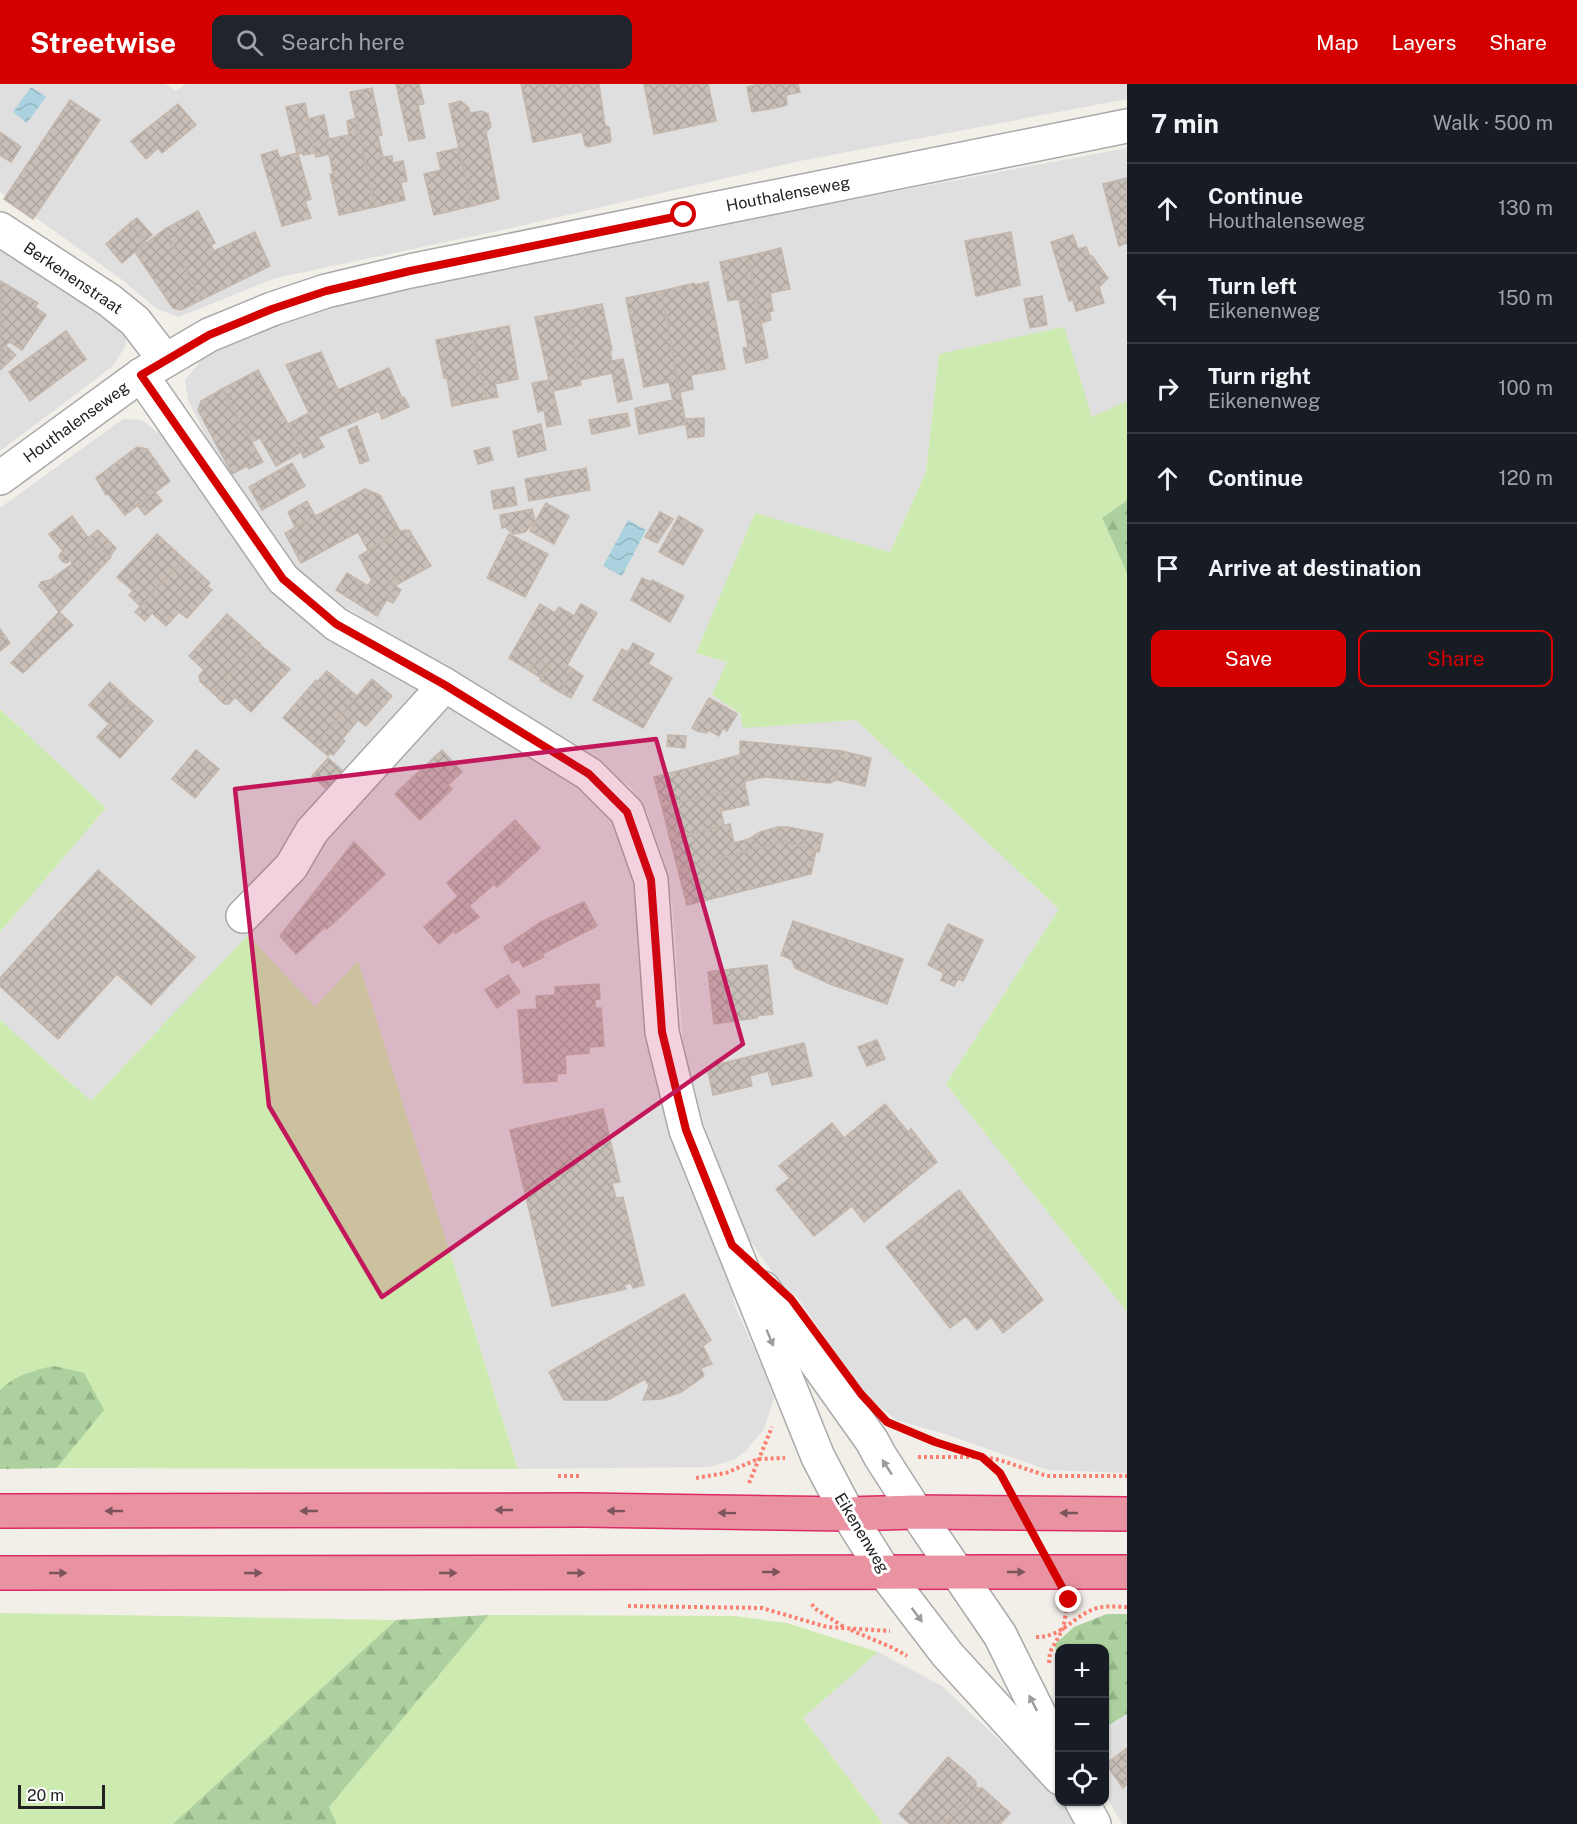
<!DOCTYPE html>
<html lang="en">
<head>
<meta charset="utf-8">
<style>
	:root { --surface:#171b24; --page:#20242c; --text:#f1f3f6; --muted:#9ea1a6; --line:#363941; --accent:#d40000 }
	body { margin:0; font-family:"Public Sans",sans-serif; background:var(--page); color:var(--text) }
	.controls { position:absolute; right:18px; bottom:18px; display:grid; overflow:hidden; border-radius:12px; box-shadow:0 2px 4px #0004 }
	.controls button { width:54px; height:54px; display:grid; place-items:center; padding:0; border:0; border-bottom:2px solid var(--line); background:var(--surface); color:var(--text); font:30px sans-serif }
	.scale { position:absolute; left:18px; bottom:15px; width:87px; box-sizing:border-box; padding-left:6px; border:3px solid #222; border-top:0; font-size:16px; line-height:21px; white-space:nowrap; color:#222; -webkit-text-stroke:4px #fff; paint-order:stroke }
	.stop { position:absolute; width:18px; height:18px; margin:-14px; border:4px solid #d40000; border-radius:50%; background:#fff }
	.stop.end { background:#d40000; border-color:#fff; box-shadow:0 2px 6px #0008 }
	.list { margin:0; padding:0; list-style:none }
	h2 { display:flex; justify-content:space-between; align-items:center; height:78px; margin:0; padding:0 24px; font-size:26px }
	h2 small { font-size:20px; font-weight:400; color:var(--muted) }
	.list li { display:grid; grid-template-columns:39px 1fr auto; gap:18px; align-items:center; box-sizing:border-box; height:90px; padding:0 24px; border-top:2px solid var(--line) }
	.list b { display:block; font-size:22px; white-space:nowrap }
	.list p { margin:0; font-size:20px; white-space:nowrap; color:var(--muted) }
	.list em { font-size:20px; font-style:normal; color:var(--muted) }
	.actions { display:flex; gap:12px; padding:18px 24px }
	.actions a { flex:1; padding:14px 0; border:2px solid var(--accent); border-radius:12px; text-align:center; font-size:21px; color:var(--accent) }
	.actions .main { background:var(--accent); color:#fff }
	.icon { flex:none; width:33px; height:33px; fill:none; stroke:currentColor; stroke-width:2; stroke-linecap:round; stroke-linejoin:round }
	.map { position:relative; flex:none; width:1127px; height:1740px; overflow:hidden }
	header { display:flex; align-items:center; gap:36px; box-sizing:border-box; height:84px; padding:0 30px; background:var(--accent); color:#fff }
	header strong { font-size:28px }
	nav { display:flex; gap:33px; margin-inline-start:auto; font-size:21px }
	.search { width:420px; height:54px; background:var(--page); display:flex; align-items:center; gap:15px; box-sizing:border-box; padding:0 21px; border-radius:12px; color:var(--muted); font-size:22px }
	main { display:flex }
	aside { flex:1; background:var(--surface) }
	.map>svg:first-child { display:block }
	.residential { fill:#e0dfdf }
	.grass { fill:#cdebb0 }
	.forest { fill:url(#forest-firs) }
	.water { fill:url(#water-waves) }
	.building { fill:url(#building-cross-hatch); stroke:#c4b6ab; stroke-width:1.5 }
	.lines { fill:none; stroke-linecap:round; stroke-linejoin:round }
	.minor-casing { stroke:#a9a9a9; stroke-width:36 }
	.highway-casing { stroke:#dc2a67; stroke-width:36 }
	.path { stroke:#fa8072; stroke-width:4; stroke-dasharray:3 3; stroke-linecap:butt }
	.minor { stroke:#fff; stroke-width:33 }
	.highway { stroke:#e892a2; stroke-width:33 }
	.oneway { fill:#9c9c9c }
	.oneway2 { fill:#7b545c }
	.route { stroke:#d40000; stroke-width:8 }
	.marked { fill:#c2185b; fill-opacity:0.2; stroke:#c2185b; stroke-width:4.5; stroke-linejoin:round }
	.labels { text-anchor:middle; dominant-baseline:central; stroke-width:6; stroke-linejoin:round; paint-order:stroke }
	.street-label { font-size:16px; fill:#222; stroke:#fff }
</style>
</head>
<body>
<header>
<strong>Streetwise</strong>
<div class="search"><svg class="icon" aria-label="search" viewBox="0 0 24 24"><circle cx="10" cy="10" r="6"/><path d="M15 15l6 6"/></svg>Search here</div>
<nav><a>Map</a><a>Layers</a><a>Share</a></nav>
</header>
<main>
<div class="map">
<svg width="1127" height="1740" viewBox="0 0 1127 1740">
	<defs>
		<pattern id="forest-firs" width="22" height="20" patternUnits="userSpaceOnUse" patternTransform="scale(1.5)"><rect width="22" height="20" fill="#add19e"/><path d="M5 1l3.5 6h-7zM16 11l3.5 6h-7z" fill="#95b388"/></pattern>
		<pattern id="water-waves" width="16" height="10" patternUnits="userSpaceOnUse" patternTransform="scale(1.5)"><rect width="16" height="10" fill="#aad3df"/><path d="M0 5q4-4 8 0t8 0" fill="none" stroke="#92b5bf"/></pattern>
		<pattern id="building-cross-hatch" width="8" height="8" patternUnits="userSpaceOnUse" patternTransform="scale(1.5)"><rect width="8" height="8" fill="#c7bfb8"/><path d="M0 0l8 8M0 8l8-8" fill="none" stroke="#aba49e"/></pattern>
	</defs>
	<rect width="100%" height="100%" fill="#f2efe9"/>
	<g class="residential">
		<polygon points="0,0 165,0 176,7 186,0 1127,0 1127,15 800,77 507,145 276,194 179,233 157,225 121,195 0,108"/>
		<polygon points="1127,64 1127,317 1092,333 939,270 926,388 890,468 755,429 697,570 727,578 743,643 856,636 1059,825 946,1000 1127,1228 1127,1389 1048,1386 945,1350 896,1336 865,1311 797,1213 782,1202 739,1141 687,1007 672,820 665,780 646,726 630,702 499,613 315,506 259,442 215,371 188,316 185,296 203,274 323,220 589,165"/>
		<polygon points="0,162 123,238 126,261 113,282 0,367"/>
		<polygon points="123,335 142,336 165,354 230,447 585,704 612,734 633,770 666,1017 683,1083 712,1156 733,1199 734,1220 765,1289 774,1314 764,1345 745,1368 733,1376 709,1383 518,1385 358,877 315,923 248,852 91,1017 0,936 0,848 106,724 0,625 0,424"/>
		<polygon points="878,1568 942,1602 1059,1713 1060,1718 1065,1718 1079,1740 883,1740 803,1634"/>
		<polygon points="1127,1630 1127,1740 1122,1740 1105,1710 1104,1643"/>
	</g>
	<g class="grass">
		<polygon points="1064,243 1092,333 1127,317 1127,416 1102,434 1127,489 1127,1228 946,1000 1059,825 856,636 743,644 740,629 712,611 727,578 696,569 755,429 890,468 926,388 939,270"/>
		<polygon points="0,625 106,724 0,848"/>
		<polygon points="248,851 315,923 358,877 518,1385 57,1384 103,1326 34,1286 18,1293 0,1306 0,936 91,1017"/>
		<polygon points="0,1529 396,1536 173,1740 0,1740"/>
		<polygon points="489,1531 735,1532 787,1539 878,1568 803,1634 883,1740 337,1740 329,1723"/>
	</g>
	<g class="forest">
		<polygon points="1127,416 1127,489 1102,434"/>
		<path d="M54,1282L84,1289L104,1326L57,1384L0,1385V1306C15,1291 34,1286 54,1282Z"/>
		<polygon points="1107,1530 1127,1530 1127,1630 1105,1643 1104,1564 1060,1564 1059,1597 1055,1560 1074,1543"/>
		<polygon points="489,1531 329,1723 337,1740 173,1740 396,1536"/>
	</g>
	<g class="water">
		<polygon points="31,3 46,13 27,39 13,28"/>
		<polygon points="628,436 646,446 622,492 603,482"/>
	</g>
	<g class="building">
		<polygon points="396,0 419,0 424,20 418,21 425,54 409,57"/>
		<polygon points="521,0 599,0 605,41 609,43 611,56 610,58 588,63 585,61 582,48 533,58"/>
		<polygon points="644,0 708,0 716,37 654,50"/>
		<polygon points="759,0 775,0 780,23 752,28 747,3"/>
		<polygon points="775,0 798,0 800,8 786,11 787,21 780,23"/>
		<polygon points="372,4 382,51 378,52 383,73 392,72 393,79 403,77 407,97 401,99 405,116 375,123 350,8"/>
		<polygon points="70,16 100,36 33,135 4,115"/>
		<polygon points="461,17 469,24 470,29 482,27 488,30 491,43 486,48 499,115 472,122 449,20"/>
		<polygon points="305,19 315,69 303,71 303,69 298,70 311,115 305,117 311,134 282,142 261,71 277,66 280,74 297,69 286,23"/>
		<polygon points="178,20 196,41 162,69 158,64 146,75 131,57"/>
		<polygon points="324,31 329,55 349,51 347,37 356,34 375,123 339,131 330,90 333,90 329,70 316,73 308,35"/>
		<polygon points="0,48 21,63 11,78 0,71"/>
		<polygon points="459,64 472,122 434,131 424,90 441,86 437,69"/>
		<polygon points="1127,94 1127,159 1119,162 1103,100"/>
		<polygon points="198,127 215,159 211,161 214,167 255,148 270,182 201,216 165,145"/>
		<polygon points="137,134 152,151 145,157 130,139"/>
		<polygon points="130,139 146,158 122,179 106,160"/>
		<polygon points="165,145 201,216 181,226 173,224 135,168"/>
		<polygon points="1011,148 1020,201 976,212 965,157"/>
		<polygon points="1073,151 1078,165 1086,163 1090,172 1092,172 1108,194 1099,203 1104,219 1076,227 1073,216 1069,217 1051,158"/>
		<polygon points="781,164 790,205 770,209 773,227 769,228 771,236 761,239 748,172"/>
		<polygon points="748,172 768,274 746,279 743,264 748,263 739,215 728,217 720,178"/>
		<polygon points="0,197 38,219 35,223 46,231 22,266 10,258 5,261 16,271 0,286"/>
		<polygon points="708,198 725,285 691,291 693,305 680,308 661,207 694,199 695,201"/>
		<polygon points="661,207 686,340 639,350 635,324 673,316 669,298 644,303 626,214"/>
		<polygon points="1042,212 1047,241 1030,244 1024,215"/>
		<polygon points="602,220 612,266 610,266 612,277 623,275 632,315 618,318 612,289 580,296 567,227"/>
		<polygon points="567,227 581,301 553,307 561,340 547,343 544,326 538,328 532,299 549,296 535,233"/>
		<polygon points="509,242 518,295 495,300 498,313 486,315 471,249"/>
		<polygon points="66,247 86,275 30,317 9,288"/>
		<polygon points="471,249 486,315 452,322 447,294 444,294 436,256"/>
		<polygon points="321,268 338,306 389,284 402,314 404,313 409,323 382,335 379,327 318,353 324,363 304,374 288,340 309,329 286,281"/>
		<polygon points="258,286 288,340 301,368 276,382 260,354 252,358 222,305"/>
		<polygon points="222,305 263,378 249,385 247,382 232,390 198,326 201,317"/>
		<polygon points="627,329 630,342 592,350 589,336"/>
		<polygon points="704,334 704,352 688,354 685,335"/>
		<polygon points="541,340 546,366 518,373 513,347"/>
		<polygon points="357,342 369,376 360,380 348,346"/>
		<polygon points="137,363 147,365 170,397 125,431 108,410 106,411 96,394"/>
		<polygon points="489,363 493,376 478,380 474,367"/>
		<polygon points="292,379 305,402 262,426 249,403"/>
		<polygon points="586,384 590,406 529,417 525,395"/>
		<polygon points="514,403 517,421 494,425 491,407"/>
		<polygon points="365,405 380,411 400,447 368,466 358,448 301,479 285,449"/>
		<polygon points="155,408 162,417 145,431 137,421"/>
		<polygon points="307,417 315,432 295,443 288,428"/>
		<polygon points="546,419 569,432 554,460 530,447"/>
		<polygon points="532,425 535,437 525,448 513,450 505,443 502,444 500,431"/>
		<polygon points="660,428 673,435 657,459 645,453"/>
		<polygon points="72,432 100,470 104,466 111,473 59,528 39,502 41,498 50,496 72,480 70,476 67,479 63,478 59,473 60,470 63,467 49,450"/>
		<polygon points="679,432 703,446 683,481 659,468"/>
		<polygon points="98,446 116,464 110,472 104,466 100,470 88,454"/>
		<polygon points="409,446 431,482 405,496 402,490 388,498 395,502 377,532 336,506 347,489 368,502 373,494 371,495 359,472 400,447"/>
		<polygon points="157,450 184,475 140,522 129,511 133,507 117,493"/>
		<polygon points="509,450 548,470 525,513 487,494"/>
		<polygon points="184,475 210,499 207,502 212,506 187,534 179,528 166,542 152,529 145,537 135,528"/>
		<polygon points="402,490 405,496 395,502 388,498"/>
		<polygon points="642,494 651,498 652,496 684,512 670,538 631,516"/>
		<polygon points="395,502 401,506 393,519 387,516"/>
		<polygon points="540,520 555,529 559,523 574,532 581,520 597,529 567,581 573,585 560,608 540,596 548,582 537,576 530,587 509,574"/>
		<polygon points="59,528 73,541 23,589 11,579"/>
		<polygon points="227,530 258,558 213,609 200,597 199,592 204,586 189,572"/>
		<polygon points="0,545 10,559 0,567"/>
		<polygon points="258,558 260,559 259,560 290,585 251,628 235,613 229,620 224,620 213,609"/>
		<polygon points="633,559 654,570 648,580 672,594 643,644 593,616 622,565 628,568"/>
		<polygon points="537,576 548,582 541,594 530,587"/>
		<polygon points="573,585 583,592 571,614 560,608"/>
		<polygon points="327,587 357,612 315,661 283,634 316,596 317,598"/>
		<polygon points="372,595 392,612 366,642 358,636 342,655 345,657 333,671 330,669 328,672 315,661"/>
		<polygon points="110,598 130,617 109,640 89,621"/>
		<polygon points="709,614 737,630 727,647 723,644 719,652 708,646 707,649 697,647 692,644"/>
		<polygon points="130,617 153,637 120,674 97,653"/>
		<polygon points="668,651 686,652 685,664 667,662"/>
		<polygon points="740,657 842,667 836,696 830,699 765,693 745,697 745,702 662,723 654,693 740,671"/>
		<polygon points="196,666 219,685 195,714 172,695"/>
		<polygon points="442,666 462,688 448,701 452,705 420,736 395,710"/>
		<polygon points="842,667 871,674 865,702 836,696"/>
		<polygon points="328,674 344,688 328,706 312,692"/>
		<polygon points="745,702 749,721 721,727 724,741 670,755 662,723"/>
		<polygon points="515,736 540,764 537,767 512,739"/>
		<polygon points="512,739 537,767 497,803 494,800 469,822 479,833 456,849 453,847 439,860 424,843 458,812 447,799"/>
		<polygon points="730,740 734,759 749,755 760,748 778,743 788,743 823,750 819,768 784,757 678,786 670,755"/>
		<polygon points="784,757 816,767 811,790 687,821 678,786"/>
		<polygon points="354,758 385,790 327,845 325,843 296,870 280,852"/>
		<polygon points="98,786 195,873 151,921 117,890 58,955 0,902 0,894"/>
		<polygon points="584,818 597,842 542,870 544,873 523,883 519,875 512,879 504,863 541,838"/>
		<polygon points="793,837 903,875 887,920 830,900 795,884 792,876 781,871"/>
		<polygon points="948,840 983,856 963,897 958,895 954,902 941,896 944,889 928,881"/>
		<polygon points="767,881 773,930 756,932 757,934 714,940 708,888"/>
		<polygon points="508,891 520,908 497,924 485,906"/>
		<polygon points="599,900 600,915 595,916 595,924 601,924 604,962 589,963 589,969 565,971 566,989 557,990 557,997 524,999 518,926 537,925 536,912 555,911 555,903"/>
		<polygon points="877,956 885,975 867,982 858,963"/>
		<polygon points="804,959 812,992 772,1001 768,987 750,992 752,1002 713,1011 707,983"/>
		<polygon points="885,1020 908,1048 911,1045 937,1078 864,1138 852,1122 814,1152 776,1105 790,1094 779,1082 832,1039 844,1054"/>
		<polygon points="603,1025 620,1098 612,1099 616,1114 623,1113 644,1201 633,1204 631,1199 624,1201 626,1205 552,1222 510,1046"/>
		<polygon points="959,1106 1043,1216 1003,1249 991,1233 977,1246 966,1232 950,1244 886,1163"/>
		<polygon points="684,1210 711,1256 703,1262 712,1280 701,1284 704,1292 681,1308 661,1315 643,1316 649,1302 645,1295 608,1316 564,1316 549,1288"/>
		<polygon points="1127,1664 1127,1700 1123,1704 1106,1680"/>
		<polygon points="948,1673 968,1690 976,1698 976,1704 945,1740 910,1740 899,1730"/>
		<polygon points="976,1704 982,1704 1010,1729 1000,1740 945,1740"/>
	</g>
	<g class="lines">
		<defs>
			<g id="minor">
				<polyline points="0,145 109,216 135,237 165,276"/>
				<polyline points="141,291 283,495 336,540 445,601 589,690 627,728 651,796 662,948 686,1046 818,1373 848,1430 885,1489 947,1570 1060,1694"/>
				<polyline points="0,394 141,291 209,251 272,225 326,207 410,187 684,131 1127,42"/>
				<polyline points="243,832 291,783 312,747 445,601"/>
				<polyline points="763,1204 872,1357 880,1372 916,1428 1000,1551 1060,1672"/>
				<polyline points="1082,1718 1094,1740"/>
			</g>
			<g id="highway">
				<polyline points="0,1427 584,1426 848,1430 916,1428 1127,1430"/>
				<polyline points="0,1489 1127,1488"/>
			</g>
		</defs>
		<use href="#minor" class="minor-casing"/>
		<use href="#highway" class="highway-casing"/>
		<g class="path">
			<polyline points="902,1345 935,1358 982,1373 1000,1389 1005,1398"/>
			<polyline points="918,1373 982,1373 1000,1376 1047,1392 1127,1392"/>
			<polyline points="558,1392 581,1392"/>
			<polyline points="696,1394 726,1389 758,1375 785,1374"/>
			<polyline points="749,1399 772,1343"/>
			<polyline points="812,1520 814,1524 844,1543"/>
			<polyline points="628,1522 762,1524 827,1543 890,1547"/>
			<polyline points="851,1546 893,1564 907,1572"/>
			<path d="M1036,1553C1060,1554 1073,1533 1094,1525C1105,1521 1116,1523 1127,1523"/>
			<polyline points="1049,1579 1050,1568 1063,1545 1068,1518"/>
		</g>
		<use href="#minor" class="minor"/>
		<use href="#highway" class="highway"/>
	</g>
	<defs><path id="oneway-solid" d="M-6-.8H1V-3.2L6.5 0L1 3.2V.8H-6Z" transform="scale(1.5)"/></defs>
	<g class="oneway">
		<use href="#oneway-solid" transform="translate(770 1254) rotate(68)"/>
		<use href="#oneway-solid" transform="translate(887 1383) rotate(-123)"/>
		<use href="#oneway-solid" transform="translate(917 1531) rotate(53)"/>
		<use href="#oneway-solid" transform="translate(1033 1619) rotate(-117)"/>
	</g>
	<g class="oneway2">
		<use href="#oneway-solid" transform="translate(504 1426) rotate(180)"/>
		<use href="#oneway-solid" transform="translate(114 1427) rotate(180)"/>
		<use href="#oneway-solid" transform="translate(309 1427) rotate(180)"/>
		<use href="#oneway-solid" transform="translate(616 1427) rotate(-179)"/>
		<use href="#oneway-solid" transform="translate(727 1429) rotate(-179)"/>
		<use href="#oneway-solid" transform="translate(1069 1429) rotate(-180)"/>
		<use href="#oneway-solid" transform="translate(771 1488)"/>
		<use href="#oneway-solid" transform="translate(1016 1488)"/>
		<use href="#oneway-solid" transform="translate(58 1489)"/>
		<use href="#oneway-solid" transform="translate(253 1489)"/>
		<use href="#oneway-solid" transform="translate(448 1489)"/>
		<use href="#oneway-solid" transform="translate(576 1489)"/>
	</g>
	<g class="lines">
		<polyline class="route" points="684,131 410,187 326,207 272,225 209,251 141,291 283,495 336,540 445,601 589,690 627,728 651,796 662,948 686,1046 732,1161 791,1215 861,1310 887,1338 935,1358 982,1373 1000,1389 1069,1516"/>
	</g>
	<path class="marked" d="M656,655L743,960L382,1213L269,1022L235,705Z"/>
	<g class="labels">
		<g class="street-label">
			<text transform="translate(788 110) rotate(-11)">Houthalenseweg</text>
			<text transform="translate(73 194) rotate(34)">Berkenenstraat</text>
			<text transform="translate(76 338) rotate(-36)">Houthalenseweg</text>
			<text transform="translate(862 1449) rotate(59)">Eikenenweg</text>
		</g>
	</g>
</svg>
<div class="controls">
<button>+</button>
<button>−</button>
<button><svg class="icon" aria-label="locate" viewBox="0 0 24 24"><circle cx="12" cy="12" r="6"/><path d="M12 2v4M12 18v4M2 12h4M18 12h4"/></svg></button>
</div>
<div class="scale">20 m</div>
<div class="stop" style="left:684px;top:131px"></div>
<div class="stop end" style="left:1069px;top:1516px"></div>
</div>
<aside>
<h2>7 min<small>Walk · 500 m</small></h2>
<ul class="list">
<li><svg class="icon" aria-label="ahead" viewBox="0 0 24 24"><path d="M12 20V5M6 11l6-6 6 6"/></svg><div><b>Continue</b><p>Houthalenseweg</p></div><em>130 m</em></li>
<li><svg class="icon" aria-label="left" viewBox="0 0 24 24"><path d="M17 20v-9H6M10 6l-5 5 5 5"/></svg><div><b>Turn left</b><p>Eikenenweg</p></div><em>150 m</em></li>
<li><svg class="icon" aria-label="right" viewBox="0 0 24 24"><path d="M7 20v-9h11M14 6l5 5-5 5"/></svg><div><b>Turn right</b><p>Eikenenweg</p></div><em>100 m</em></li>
<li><svg class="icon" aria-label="ahead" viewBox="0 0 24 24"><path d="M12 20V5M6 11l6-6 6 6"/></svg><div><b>Continue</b></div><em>120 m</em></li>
<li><svg class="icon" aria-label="arrive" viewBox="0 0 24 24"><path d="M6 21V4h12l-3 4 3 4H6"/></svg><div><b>Arrive at destination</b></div></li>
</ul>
<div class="actions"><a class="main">Save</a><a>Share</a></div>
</aside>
</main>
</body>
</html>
